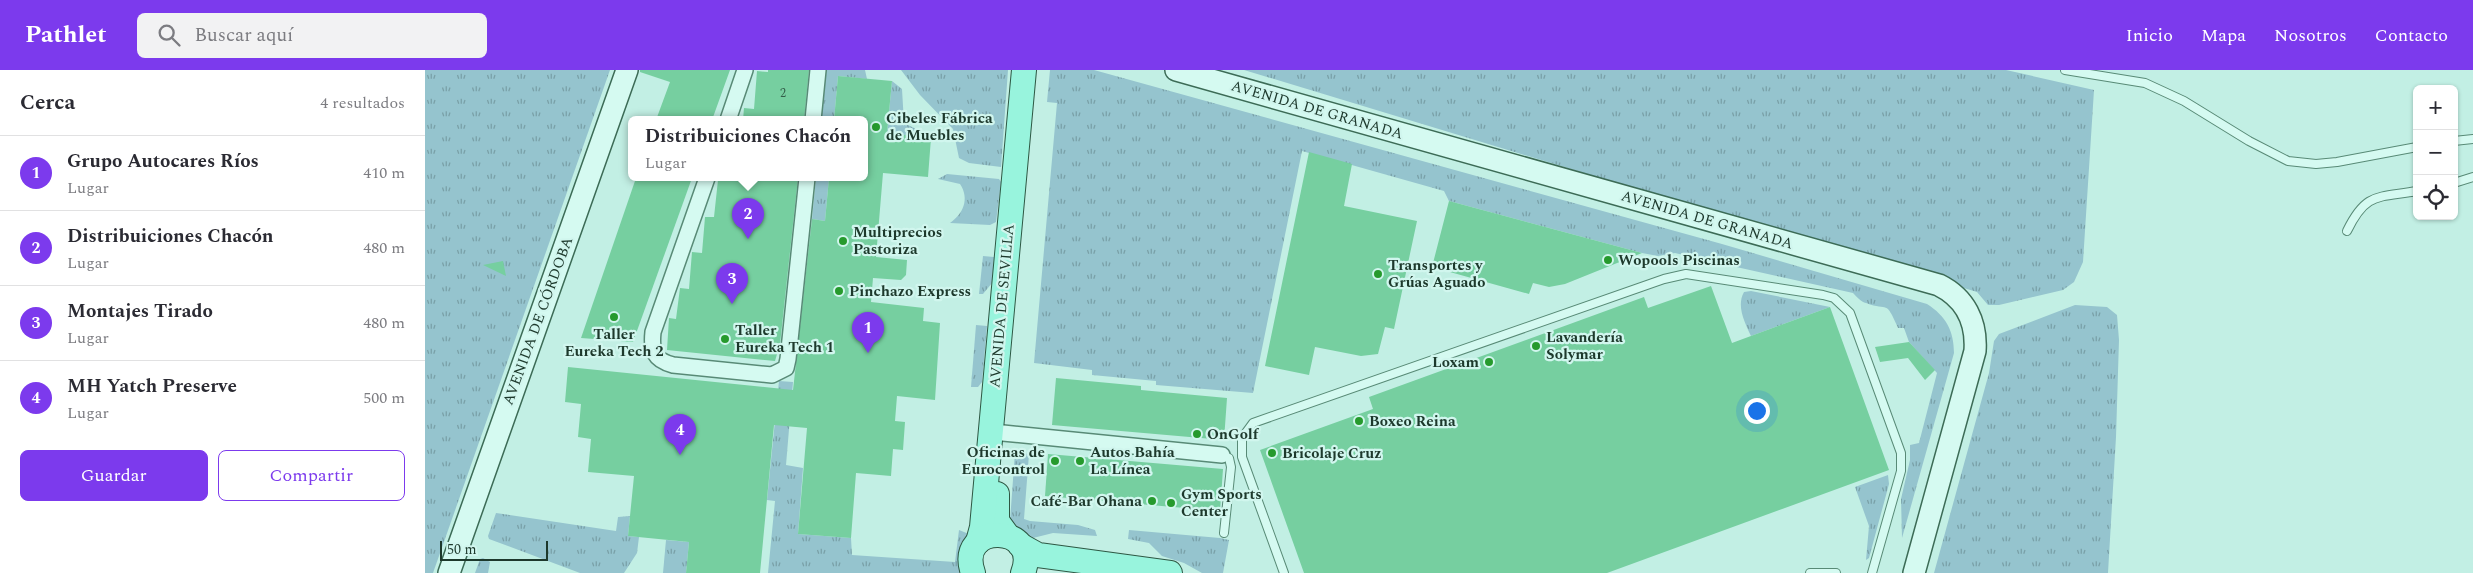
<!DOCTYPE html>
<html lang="es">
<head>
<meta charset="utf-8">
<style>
	:root { --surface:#fff; --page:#f2f2f3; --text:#2b2b33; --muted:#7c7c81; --line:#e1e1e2; --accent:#7c3aed }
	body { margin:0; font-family:Spectral,serif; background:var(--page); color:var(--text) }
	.controls { position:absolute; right:15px; top:15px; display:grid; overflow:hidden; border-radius:8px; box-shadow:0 1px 4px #0004 }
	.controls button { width:45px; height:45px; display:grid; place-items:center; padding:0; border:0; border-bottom:1px solid var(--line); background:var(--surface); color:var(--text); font:25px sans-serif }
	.scale { position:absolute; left:15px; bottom:12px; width:108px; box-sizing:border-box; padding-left:5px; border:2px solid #1d392c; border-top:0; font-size:14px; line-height:18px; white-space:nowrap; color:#1d392c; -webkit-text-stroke:4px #d1f6ee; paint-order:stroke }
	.you { position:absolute; left:1331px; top:340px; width:18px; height:18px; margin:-12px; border:4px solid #fff; border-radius:50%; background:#1a73e8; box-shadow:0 0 0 8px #1a73e833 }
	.badge { display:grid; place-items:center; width:32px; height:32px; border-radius:50%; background:var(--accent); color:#fff; font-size:16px; font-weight:700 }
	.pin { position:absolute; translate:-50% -41px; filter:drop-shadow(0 1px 2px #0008) }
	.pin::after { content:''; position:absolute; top:26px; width:18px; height:15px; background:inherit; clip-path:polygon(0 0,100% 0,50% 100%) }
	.popup { position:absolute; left:203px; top:46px; width:240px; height:65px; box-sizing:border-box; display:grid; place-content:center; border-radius:8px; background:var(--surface); filter:drop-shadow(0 1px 4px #0005); font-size:16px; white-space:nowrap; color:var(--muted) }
	.popup b { font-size:19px; color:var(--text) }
	.popup::after { content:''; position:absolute; left:50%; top:100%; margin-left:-10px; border:10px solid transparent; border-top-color:var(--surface) }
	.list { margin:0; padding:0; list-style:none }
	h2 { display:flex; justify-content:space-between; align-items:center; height:65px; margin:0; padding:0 20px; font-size:21px }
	h2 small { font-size:16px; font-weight:400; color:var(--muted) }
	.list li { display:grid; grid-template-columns:32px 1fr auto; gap:15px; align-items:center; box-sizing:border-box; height:75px; padding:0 20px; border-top:1px solid var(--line) }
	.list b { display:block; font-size:19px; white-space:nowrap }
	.list p { margin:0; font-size:16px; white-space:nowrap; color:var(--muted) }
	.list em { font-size:16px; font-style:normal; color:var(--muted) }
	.actions { display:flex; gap:10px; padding:15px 20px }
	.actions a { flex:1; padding:11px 0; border:1px solid var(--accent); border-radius:8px; text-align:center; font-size:18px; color:var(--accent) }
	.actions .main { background:var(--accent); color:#fff }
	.icon { flex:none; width:28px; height:28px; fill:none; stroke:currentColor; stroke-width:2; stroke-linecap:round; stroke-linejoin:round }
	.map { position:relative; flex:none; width:2048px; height:503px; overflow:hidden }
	header { display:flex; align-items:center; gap:30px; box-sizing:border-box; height:70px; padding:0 25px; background:var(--accent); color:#fff }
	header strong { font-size:24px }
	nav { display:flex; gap:28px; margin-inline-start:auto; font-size:18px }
	.search { width:350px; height:45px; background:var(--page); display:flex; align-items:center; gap:12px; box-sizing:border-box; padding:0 18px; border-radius:8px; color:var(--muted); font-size:19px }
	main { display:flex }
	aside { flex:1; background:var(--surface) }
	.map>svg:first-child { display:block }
	.grass { fill:url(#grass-tufts) }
	.building { fill:#76cfa0 }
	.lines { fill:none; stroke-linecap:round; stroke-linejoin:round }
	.lane-casing { stroke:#588a76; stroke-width:10 }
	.street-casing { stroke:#588a76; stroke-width:18 }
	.secondary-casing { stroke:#3c6b56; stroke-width:24 }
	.primary-casing { stroke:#2d5743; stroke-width:26 }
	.lane { stroke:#d5faf1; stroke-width:8 }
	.street { stroke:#d5faf1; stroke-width:15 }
	.secondary { stroke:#d5faf1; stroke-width:21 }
	.primary { stroke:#98f4dd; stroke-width:24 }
	.poi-dot { fill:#269a2d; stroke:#d1f6ee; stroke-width:2 }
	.labels { text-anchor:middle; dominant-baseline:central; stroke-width:4.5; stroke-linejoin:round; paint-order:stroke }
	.number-label { font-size:12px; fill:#335e49 }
	.street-label { font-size:15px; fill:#1d392c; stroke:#d1f6ee }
	.poi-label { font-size:15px; font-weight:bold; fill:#1d392c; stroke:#d1f6ee; text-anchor:start }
</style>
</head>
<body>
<header>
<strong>Pathlet</strong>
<div class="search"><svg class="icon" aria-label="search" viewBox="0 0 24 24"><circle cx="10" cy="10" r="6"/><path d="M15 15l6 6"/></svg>Buscar aquí</div>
<nav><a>Inicio</a><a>Mapa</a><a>Nosotros</a><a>Contacto</a></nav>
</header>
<main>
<aside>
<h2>Cerca<small>4 resultados</small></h2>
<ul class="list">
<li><span class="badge">1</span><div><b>Grupo Autocares Ríos</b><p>Lugar</p></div><em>410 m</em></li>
<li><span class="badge">2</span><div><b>Distribuiciones Chacón</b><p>Lugar</p></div><em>480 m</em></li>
<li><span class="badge">3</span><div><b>Montajes Tirado</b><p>Lugar</p></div><em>480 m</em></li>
<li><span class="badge">4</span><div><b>MH Yatch Preserve</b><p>Lugar</p></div><em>500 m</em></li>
</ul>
<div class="actions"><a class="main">Guardar</a><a>Compartir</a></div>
</aside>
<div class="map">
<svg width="2048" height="503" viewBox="0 0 2048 503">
	<defs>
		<pattern id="grass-tufts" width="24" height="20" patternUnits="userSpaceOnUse" patternTransform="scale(1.25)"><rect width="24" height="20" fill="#95c4ce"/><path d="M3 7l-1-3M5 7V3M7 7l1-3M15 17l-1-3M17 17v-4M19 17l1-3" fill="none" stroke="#79a0a7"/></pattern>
	</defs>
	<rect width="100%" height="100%" fill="#c2efe4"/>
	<g class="grass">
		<polygon points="0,0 185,0 8,503 0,503"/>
		<polygon points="401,0 440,0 442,9 413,6 409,50 396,50"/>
		<polygon points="476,0 583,0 576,97 544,93 534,88 528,59 495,25"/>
		<path d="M625,0H669L1297,174L1502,234C1521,246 1529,261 1529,283L1477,468L1476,429L1485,390V375L1494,373L1512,303L1484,272L1479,258H1473C1460,228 1464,242 1441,233C1436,232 1431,226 1428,223L1271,188L1250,183L1233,186L1217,183L1024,131L1019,121L877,81L828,323L731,315V311L667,305V300L609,293L632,33L622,32Z"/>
		<polygon points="819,0 1581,0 1669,20 1658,192 1649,212 1638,220 1574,235 1563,235 1552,222"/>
		<polygon points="467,11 477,19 479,53 491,59 496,67 462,63"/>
		<path d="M522,104L574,109L576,112L571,152L565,155L525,153C538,144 545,129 535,114L513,109Z"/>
		<polygon points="391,108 404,108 400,151 387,149"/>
		<polygon points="558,186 569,187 567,213 558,224 554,224"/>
		<path d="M1326,221L1405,237L1326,266C1320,253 1311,236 1319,222Z"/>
		<polygon points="1650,235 1682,237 1692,245 1694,270 1691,367 1683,503 1509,503 1564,303 1569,271 1574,264"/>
		<polygon points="551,255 562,256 557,312 553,317 546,317"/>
		<polygon points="354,311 368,312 361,395 378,398 373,464 426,468 427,485 530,492 534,460 544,464 535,479 534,503 343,503 350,431 342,430"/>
		<polygon points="590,382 604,384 599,449 605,451 653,455 670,460 672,466 628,463 608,468 585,451"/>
		<polygon points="1463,405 1464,414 1444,488 1441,490 1444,456 1430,417"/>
		<polygon points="71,443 191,461 193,447 205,446 203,466 214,467 212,483 199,503 155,503 64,469 63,466"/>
		<polygon points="704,460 795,468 804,470 798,503 777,503 759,493 737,486 724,473 703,469"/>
		<polygon points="241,470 264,472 261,503 238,503"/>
		<polygon points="58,488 65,492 63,503 50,503 55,489"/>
	</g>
	<g class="building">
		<polygon points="215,0 305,0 287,50 231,50 245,12 215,2"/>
		<polygon points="343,0 384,0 379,50 318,50 319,38 329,39 332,1 343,2"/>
		<polygon points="413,6 467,11 462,63 506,68 503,107 458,103 451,187 482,190 481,205 476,210 448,208 446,232 499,238 498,251 515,253 510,330 472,326 470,351 480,352 478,380 468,379 466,406 431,403 426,468 373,464 382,358 349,355 335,503 261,503 264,472 203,466 209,406 163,402 166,369 153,367 156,334 140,332 143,297 368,320 387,149 400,151 404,108 439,108 439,50 409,50"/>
		<polygon points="884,82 927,94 919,136 992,151 969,259 960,257 953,284 936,286 890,277 884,305 840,296"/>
		<polygon points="211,108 267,108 208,272 156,268"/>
		<polygon points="303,108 373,108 355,274 350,291 242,280 244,248 251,249 255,218 264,219 267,182 277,183 280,147 289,147 293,110 303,111"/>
		<polygon points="1024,131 1217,183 1140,214 1124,217 1108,213 1104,224 1007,197"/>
		<polygon points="78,191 81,206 58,195"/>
		<polygon points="1286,216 1307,273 1405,237 1464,400 1182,503 879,503 835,380 948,339 944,327 1219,227 1223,238"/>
		<polygon points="1484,272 1510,300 1500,310 1483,288 1455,292 1450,277"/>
		<polygon points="631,308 716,316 716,320 802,328 799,370 627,355"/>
		<polygon points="623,384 798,399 795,441 620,426"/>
	</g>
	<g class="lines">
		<defs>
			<g id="lane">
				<polyline points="1640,0 1720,13 1759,31 1824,71 1863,91 1891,94 1912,92 1992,77"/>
				<polyline points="2029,71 2048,69"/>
				<polyline points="2029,113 2048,107"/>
				<path d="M1922,161C1941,122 1952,128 1992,121"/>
				<polyline points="797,385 804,388 806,397 799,463"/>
				<polyline points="859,503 817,387 817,368 828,353 1239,209 1261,204 1398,225 1409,228 1425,243 1476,383 1476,401 1447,503"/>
				<polyline points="1385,503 1411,503"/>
			</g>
			<g id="street">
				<polyline points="303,50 320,0"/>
				<polyline points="388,50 393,0"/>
				<path d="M282,108L228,262C226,281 229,290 248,295L347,305L361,298L363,289L382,108"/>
				<polyline points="578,363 797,385"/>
			</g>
			<g id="secondary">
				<path d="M751,0L1514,215C1540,228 1552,252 1550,281L1489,503"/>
				<polyline points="24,503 202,0"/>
			</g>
			<g id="primary">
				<polyline points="572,424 572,451 583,466"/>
				<polyline points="553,472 557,457 599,0"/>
				<polyline points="595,475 613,485 745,503"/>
				<path d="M548,503C530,451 617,454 598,503"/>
			</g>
		</defs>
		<use href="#lane" class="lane-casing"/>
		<use href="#street" class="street-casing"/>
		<use href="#secondary" class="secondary-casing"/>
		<use href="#primary" class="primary-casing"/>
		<use href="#lane" class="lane"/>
		<use href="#street" class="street"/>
		<use href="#secondary" class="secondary"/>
		<use href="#primary" class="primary"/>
	</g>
	<g class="poi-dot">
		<circle cx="451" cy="57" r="5"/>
		<circle cx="418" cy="171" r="5"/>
		<circle cx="1183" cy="190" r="5"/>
		<circle cx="953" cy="204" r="5"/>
		<circle cx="414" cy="221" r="5"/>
		<circle cx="189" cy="247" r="5"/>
		<circle cx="300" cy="269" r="5"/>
		<circle cx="1111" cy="276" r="5"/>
		<circle cx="1064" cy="292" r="5"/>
		<circle cx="934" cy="351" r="5"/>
		<circle cx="772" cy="364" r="5"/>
		<circle cx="847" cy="383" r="5"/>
		<circle cx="630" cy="391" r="5"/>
		<circle cx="655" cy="391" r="5"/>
		<circle cx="727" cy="431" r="5"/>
		<circle cx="746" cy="433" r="5"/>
	</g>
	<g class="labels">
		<g class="number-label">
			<text x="358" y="23">2</text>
		</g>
		<g class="street-label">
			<text transform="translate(892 40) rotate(16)">AVENIDA DE GRANADA</text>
			<text transform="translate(1282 150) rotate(16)">AVENIDA DE GRANADA</text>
			<text transform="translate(577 236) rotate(-85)">AVENIDA DE SEVILLA</text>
			<text transform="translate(113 251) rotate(-70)">AVENIDA DE CÓRDOBA</text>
		</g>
		<g class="poi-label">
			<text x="461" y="48">Cibeles Fábrica<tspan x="461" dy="17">de Muebles</tspan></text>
			<text x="428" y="162">Multiprecios<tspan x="428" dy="17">Pastoriza</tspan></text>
			<text x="1193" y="190">Wopools Piscinas</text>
			<text x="963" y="195">Transportes y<tspan x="963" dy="17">Grúas Aguado</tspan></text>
			<text x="424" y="221">Pinchazo Express</text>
			<text x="310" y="260">Taller<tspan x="310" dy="17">Eureka Tech 1</tspan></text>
			<text x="189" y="264" text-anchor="middle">Taller<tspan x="189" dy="17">Eureka Tech 2</tspan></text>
			<text x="1121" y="267">Lavandería<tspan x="1121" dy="17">Solymar</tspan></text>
			<text x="1054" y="292" text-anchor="end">Loxam</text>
			<text x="944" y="351">Boxeo Reina</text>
			<text x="782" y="364">OnGolf</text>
			<text x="620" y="382" text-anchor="end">Oficinas de<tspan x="620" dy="17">Eurocontrol</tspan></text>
			<text x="665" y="382">Autos Bahía<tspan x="665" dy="17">La Línea</tspan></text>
			<text x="857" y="383">Bricolaje Cruz</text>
			<text x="756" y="424">Gym Sports<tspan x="756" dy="17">Center</tspan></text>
			<text x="717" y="431" text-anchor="end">Café-Bar Ohana</text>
		</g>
	</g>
</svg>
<div class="controls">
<button>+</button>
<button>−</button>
<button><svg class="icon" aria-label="locate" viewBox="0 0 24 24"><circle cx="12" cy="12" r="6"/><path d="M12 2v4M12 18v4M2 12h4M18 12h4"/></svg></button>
</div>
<div class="scale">50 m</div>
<div class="you"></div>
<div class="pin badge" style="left:443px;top:283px">1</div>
<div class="pin badge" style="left:323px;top:169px">2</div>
<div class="popup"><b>Distribuiciones Chacón</b>Lugar</div>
<div class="pin badge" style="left:307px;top:234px">3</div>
<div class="pin badge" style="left:255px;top:385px">4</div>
</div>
</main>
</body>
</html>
